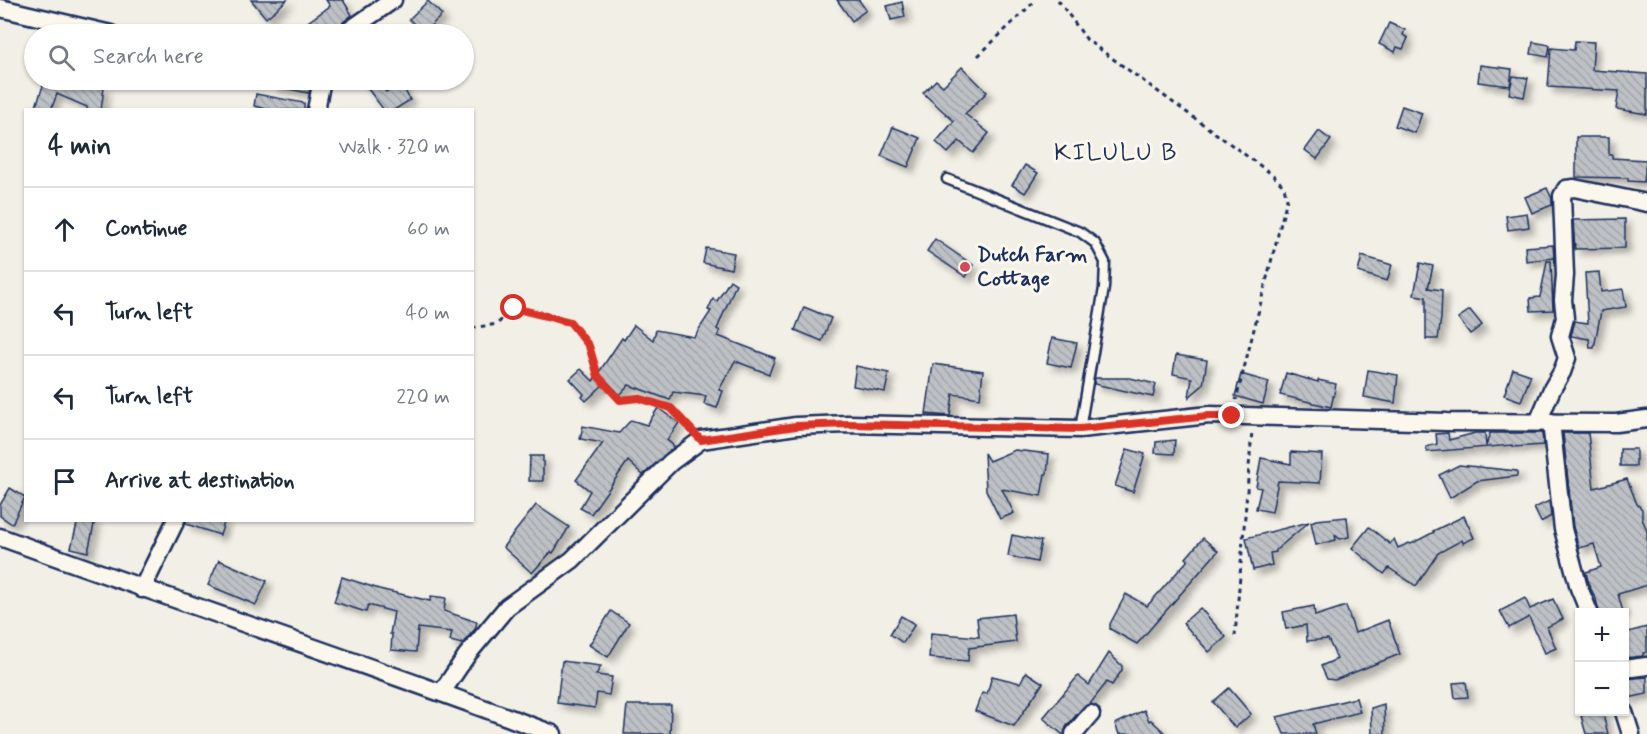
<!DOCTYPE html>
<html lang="en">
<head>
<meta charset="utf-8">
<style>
	:root { --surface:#fff; --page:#f6f6f7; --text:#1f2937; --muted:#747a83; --line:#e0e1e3 }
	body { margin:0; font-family:Mynerve,sans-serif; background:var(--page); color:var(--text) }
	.controls { position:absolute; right:18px; bottom:18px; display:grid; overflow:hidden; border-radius:0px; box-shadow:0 2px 4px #0004 }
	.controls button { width:54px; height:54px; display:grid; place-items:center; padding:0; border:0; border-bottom:2px solid var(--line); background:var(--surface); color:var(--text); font:30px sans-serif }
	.stop { position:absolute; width:18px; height:18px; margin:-14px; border:4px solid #d93025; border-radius:50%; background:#fff }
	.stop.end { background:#d93025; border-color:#fff; box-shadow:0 2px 6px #0008 }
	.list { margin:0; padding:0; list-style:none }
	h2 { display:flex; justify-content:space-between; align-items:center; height:78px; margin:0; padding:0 24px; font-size:26px }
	h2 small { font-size:20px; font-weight:400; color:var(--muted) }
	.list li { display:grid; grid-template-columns:39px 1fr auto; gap:18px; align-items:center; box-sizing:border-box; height:84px; padding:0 24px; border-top:2px solid var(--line) }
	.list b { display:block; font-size:22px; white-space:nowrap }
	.list em { font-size:20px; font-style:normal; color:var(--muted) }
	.icon { flex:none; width:33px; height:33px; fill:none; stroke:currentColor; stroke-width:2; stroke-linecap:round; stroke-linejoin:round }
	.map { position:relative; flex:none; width:1647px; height:734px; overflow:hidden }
	.search { position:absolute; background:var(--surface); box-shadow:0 2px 4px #0004; left:24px; top:24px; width:450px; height:66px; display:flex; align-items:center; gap:15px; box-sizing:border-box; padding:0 21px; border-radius:33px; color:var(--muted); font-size:22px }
	.panel { position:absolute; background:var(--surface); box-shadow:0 2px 4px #0004; left:24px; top:108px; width:450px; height:414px; border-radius:0px }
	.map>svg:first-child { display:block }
	.building { fill:url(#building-back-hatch); stroke:#1b2f5e; stroke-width:1.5; filter:url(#shadow) }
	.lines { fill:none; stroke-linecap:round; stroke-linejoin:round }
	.service-casing { stroke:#1b2f5e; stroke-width:13 }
	.minor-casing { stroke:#1b2f5e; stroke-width:21 }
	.path { stroke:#1b2f5e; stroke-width:3; stroke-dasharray:4.5 4.5; stroke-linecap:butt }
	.service { stroke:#fbf7ec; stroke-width:8 }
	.minor { stroke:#fbf7ec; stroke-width:16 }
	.route { stroke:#d93025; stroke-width:8 }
	.poi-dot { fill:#d1495b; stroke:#fbf7ec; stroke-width:2 }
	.labels { text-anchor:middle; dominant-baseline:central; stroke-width:6; stroke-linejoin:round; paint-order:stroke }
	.poi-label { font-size:21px; font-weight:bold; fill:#1b2f5e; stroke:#fbf7ec; text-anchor:start }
	.quarter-label { font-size:24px; letter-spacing:1.5px; fill:#1b2f5e; stroke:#fbf7ec }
</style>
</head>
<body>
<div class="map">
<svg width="1647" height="734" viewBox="0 0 1647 734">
	<defs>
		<pattern id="building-back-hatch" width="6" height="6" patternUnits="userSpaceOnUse" patternTransform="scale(1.5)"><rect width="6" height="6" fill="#bdc0c4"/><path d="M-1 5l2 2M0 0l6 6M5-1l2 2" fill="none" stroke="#a2a5ab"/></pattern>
		<filter id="shadow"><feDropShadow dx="5.5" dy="5.5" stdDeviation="3" flood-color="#0004"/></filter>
	</defs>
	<rect width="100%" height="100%" fill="#f2efe6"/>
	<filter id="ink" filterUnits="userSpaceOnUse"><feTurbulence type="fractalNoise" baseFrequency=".0167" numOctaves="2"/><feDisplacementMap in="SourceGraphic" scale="12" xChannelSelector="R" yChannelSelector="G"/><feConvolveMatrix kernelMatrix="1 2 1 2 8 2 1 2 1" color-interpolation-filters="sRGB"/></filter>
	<g filter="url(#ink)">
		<g class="building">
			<polygon points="251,0 287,0 266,18"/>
			<polygon points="326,0 343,0 352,15 338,26 334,30 334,34 317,34 308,22 330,6"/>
			<polygon points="837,0 859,0 866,10 852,21"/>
			<polygon points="428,1 442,15 423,33 409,19"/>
			<polygon points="902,2 905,17 891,20 887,6"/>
			<polygon points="1389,23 1405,30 1403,35 1408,38 1403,49 1397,47 1395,52 1379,44"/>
			<polygon points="1575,41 1594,42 1592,70 1647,74 1647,114 1616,109 1619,91 1548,87 1551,48 1574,50"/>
			<polygon points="1533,42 1550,45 1548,57 1531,54"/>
			<polygon points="1480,65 1512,69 1510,86 1478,82"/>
			<polygon points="962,67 987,92 965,114 989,133 973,153 959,141 948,153 936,142 954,121 923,93 936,80 943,86"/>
			<polygon points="1513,76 1528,78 1524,97 1509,94"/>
			<polygon points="45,80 73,80 72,83 104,88 101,110 87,110 87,107 57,94 51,110 45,110 36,106"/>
			<polygon points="273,80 311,80 309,93 273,86"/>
			<polygon points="361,80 377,80 386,92 401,83 410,100 394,110 384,110"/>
			<polygon points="256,94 304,103 304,110 271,110 254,106"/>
			<polygon points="1402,106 1422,113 1415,133 1395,126"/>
			<polygon points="893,127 920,138 908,167 881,156"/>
			<polygon points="1319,131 1331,140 1317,159 1305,150"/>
			<polygon points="1576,137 1609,137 1609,155 1612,155 1612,158 1646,160 1644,182 1628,181 1628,178 1576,177"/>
			<polygon points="1025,165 1038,173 1025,193 1012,185"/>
			<polygon points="1547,188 1552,199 1552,205 1532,213 1525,197"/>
			<polygon points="1527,213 1529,227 1508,230 1506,216"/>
			<polygon points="1625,219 1625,248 1575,249 1573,220"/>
			<polygon points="935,239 973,265 966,277 927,251"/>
			<polygon points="1553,245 1554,258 1526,261 1525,247"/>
			<polygon points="706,248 734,253 731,269 703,263"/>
			<polygon points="1362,256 1392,265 1387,281 1358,272"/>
			<polygon points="1547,261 1551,261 1553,310 1531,311 1530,298 1540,297"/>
			<polygon points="1420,263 1433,266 1428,288 1442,290 1441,318 1438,339 1426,339 1426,297 1414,295"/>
			<polygon points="1599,272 1601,292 1623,289 1626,307 1601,311 1594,348 1590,348 1589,339 1571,336 1575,321 1588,323 1585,273"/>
			<polygon points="730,280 736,284 717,329 720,331 718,336 775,358 769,374 735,361 719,390 723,391 717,408 704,404 706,396 673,392 670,400 629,385 620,395 606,382 586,401 582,397 584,394 570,379 581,369 593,381 622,338 624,340 634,325 653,340 656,330 694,337 711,311 708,310 713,299 717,301"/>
			<polygon points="804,307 831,318 822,341 795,330"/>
			<polygon points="1470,310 1482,325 1470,334 1458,318"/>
			<polygon points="1052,338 1077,343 1071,368 1047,363"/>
			<polygon points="1176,355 1207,360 1203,385 1189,397 1192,378 1173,374"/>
			<polygon points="933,364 983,371 980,398 953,394 950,416 926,414"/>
			<polygon points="856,366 889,373 885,392 853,386"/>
			<polygon points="1513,369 1531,375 1521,401 1504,395"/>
			<polygon points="1368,370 1398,375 1395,403 1364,397"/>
			<polygon points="1286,373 1318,382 1318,380 1336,384 1331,407 1280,395"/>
			<polygon points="1241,374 1269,382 1263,404 1235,396"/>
			<polygon points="1095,378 1130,378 1156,384 1153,397 1094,384"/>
			<polygon points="658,408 679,423 667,440 674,446 673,448 643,475 628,461 591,514 580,508 590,491 576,480 603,443 580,439 583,426 619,433 631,420 647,425"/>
			<polygon points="1448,433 1449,440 1475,433 1485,433 1486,446 1490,433 1542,433 1543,445 1513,447 1513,445 1427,452 1426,447 1437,444 1436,434"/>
			<polygon points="1563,433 1588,433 1594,488 1627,479 1637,504 1642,509 1642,519 1647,530 1647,585 1618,594 1623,612 1599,612 1596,599 1589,585 1586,572 1601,567 1594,544 1579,548 1573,527"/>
			<polygon points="1175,440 1174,454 1155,453 1156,442"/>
			<polygon points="1127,449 1145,454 1133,492 1115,486"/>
			<rect x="1620" y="449" width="16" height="17"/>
			<polygon points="1015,450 1049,454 1047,474 1045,474 1041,496 1002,489 1014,513 1000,519 986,490 984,453 989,461"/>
			<polygon points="1291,452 1322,454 1320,483 1278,481 1272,512 1256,509 1261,488 1256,487 1261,458 1291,464"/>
			<polygon points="530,456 543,456 543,481 529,481"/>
			<polygon points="1459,465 1517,471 1517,476 1477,481 1450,498 1439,475"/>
			<polygon points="10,488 25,497 12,524 0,516 0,505"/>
			<polygon points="1549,501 1551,516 1541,522 1534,508"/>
			<polygon points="536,505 569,527 553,553 551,552 532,573 503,547"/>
			<polygon points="1464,516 1474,538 1463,543 1462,540 1438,553 1416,586 1389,568 1384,574 1352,548 1369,527 1390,544 1394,539 1398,548 1409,543 1411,544 1434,532 1433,531"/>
			<polygon points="1347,517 1349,537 1340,539 1335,535 1336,540 1316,545 1311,522 1316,520"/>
			<polygon points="78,520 95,520 88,552 71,548"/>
			<polygon points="186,520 225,520 220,535 186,524"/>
			<polygon points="1309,522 1276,550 1276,552 1270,553 1272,565 1253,570 1246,538"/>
			<polygon points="1012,535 1041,541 1037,562 1008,556"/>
			<polygon points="1203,538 1218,551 1137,644 1110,629 1110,624 1126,594 1147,606 1188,560 1186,558"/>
			<polygon points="219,560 267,581 256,605 208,585"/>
			<polygon points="342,577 379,589 430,601 431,596 446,598 444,611 477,622 475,629 462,644 450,641 452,632 418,628 416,652 391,650 392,634 390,634 394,612 368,605 366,612 334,602"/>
			<polygon points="1525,598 1530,609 1553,599 1563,619 1547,627 1556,648 1545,653 1529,617 1509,628 1500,611"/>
			<polygon points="1314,606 1315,616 1346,606 1355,633 1388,620 1400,654 1335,680 1327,679 1321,666 1337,659 1328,639 1307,641 1306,625 1286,629 1283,612"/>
			<polygon points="1200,608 1226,637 1209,652 1183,623"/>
			<polygon points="611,611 629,623 608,657 589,645"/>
			<polygon points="1013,614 1016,642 969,648 968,661 929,658 931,633 979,637 977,618"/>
			<polygon points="901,616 915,624 903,643 890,634"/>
			<polygon points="1647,627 1647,652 1643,653 1643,656 1624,658 1624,633"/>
			<polygon points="1109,653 1122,666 1122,670 1112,685 1107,682 1090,704 1083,707 1066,727 1064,734 1062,734 1043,718 1078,676 1089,685"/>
			<polygon points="562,661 601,666 596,675 612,677 609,695 597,693 595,708 557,703"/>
			<polygon points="1026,672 1043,683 1014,726 975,711 982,693 987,694 992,676 1020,683"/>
			<polygon points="1647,677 1647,694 1628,698 1624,679"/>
			<polygon points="1466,682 1468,697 1455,698 1453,683"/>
			<polygon points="1229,688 1251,714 1235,728 1213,702"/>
			<polygon points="1356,698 1360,712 1313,724 1316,734 1284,734 1277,717"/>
			<polygon points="1384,704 1385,734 1372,734 1371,708"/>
			<polygon points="627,705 671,705 670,734 624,734"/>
			<polygon points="1144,710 1149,721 1151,720 1166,734 1119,734 1115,724"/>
			<polygon points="1598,711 1602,711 1608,734 1586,734 1581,716"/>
		</g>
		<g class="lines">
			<defs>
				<polyline id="service" points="947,179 1080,232 1095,243 1105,262 1104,288 1080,429"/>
				<g id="minor">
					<polyline points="0,8 111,34"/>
					<polyline points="344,34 393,0"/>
					<polyline points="316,110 322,80"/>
					<polyline points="1538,422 1552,389 1562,372 1567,358 1560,336 1565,318 1563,300 1565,275 1562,196 1566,189 1574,188 1647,203"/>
					<polyline points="1551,422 1563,529 1579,588 1589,612"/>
					<path d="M0,537C184,604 370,665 553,734"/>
					<polyline points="142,589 176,520"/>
					<polyline points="1624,669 1647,666"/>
					<polyline points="442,692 467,655 507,607 572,560 671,462 701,440 796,426 848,424 1080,429 1209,415 1447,422 1616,423 1647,419"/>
					<polyline points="1624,712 1631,734"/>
					<polyline points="1074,734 1091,714"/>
				</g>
			</defs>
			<use href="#service" class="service-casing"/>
			<use href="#minor" class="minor-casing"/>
			<g class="path">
				<polyline points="1058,0 1087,40 1273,175 1284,187 1287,199 1236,400"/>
				<polyline points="978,56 1036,0"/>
				<polyline points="472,328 497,324 514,308 570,322 589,346 598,376 620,400 638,397 671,408 691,429"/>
				<polyline points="1235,636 1252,431"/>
			</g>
			<use href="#service" class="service"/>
			<use href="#minor" class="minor"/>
		</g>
	</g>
	<g class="lines" filter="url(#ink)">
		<polyline class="route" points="514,308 570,322 589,346 598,376 620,400 638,398 671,408 701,440 796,426 848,424 1080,429 1209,416 1232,416"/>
	</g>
	<circle class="poi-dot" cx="965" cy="267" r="6"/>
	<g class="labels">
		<g class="poi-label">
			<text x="977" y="255">Dutch Farm<tspan x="977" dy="24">Cottage</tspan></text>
		</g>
		<g class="quarter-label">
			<text x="1116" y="153">KILULU B</text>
		</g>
	</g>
</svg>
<div class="controls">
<button>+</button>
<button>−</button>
</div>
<div class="stop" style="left:514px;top:308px"></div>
<div class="stop end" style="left:1232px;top:416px"></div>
<div class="search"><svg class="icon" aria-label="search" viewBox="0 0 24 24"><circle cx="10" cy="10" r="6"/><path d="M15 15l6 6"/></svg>Search here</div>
<section class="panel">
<h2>4 min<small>Walk · 320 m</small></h2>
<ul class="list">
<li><svg class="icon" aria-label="ahead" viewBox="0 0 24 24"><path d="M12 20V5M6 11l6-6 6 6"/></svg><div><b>Continue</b></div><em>60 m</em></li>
<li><svg class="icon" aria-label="left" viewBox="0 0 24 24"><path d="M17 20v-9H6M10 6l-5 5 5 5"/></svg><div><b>Turn left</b></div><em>40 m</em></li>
<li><svg class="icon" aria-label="left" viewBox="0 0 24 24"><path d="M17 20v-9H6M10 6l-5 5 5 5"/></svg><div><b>Turn left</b></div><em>220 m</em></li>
<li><svg class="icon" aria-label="arrive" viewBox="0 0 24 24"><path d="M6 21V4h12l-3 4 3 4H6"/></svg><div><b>Arrive at destination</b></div></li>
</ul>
</section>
</div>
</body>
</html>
